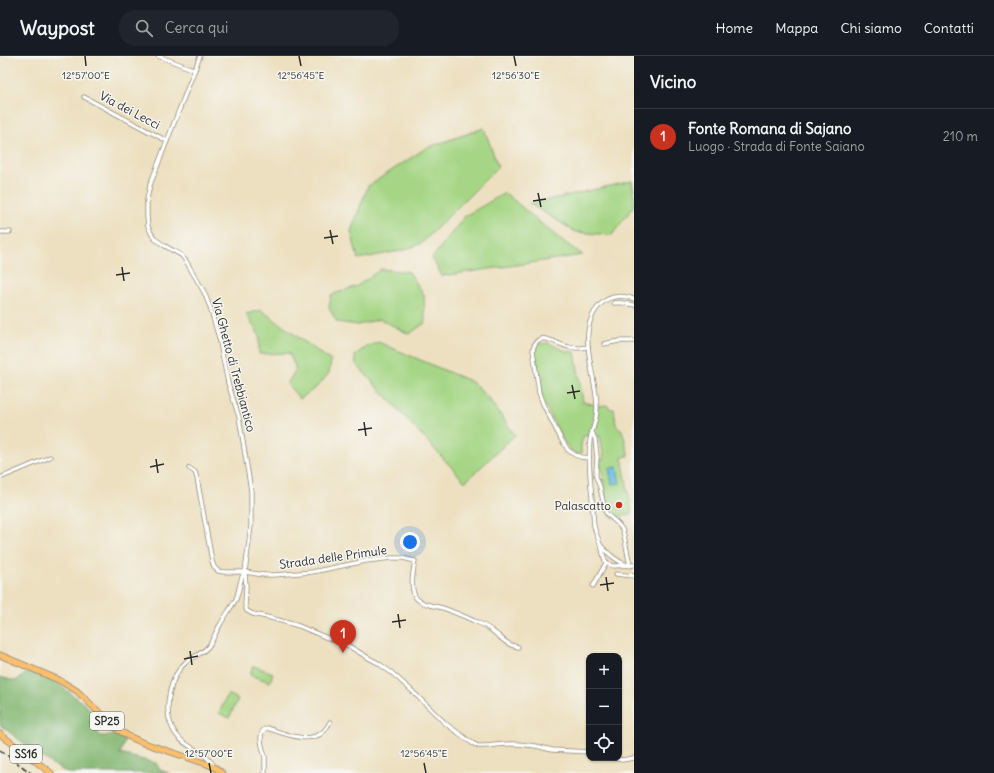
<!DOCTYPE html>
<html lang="it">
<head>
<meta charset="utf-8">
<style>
	:root { --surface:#171b24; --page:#20242c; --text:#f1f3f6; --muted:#9ea1a6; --line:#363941; --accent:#c8321e }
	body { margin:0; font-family:Delius,sans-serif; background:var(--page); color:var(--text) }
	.controls { position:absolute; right:12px; bottom:12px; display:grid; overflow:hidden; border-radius:8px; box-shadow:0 1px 3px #0004 }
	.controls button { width:36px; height:36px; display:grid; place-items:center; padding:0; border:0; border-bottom:1px solid var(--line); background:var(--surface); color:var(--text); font:20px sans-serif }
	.you { position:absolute; left:410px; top:486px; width:14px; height:14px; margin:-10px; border:3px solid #fff; border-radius:50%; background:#1a73e8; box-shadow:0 0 0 6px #1a73e833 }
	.badge { display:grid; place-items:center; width:26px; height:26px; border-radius:50%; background:var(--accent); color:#fff; font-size:13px; font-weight:700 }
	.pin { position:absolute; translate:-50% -33px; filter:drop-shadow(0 1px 2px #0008) }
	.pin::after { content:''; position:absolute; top:21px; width:14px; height:12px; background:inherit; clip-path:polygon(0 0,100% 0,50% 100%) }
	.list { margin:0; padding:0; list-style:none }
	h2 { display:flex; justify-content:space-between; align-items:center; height:52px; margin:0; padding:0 16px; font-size:17px }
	h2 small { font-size:13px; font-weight:400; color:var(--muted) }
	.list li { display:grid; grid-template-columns:26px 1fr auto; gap:12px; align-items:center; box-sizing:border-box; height:56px; padding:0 16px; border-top:1px solid var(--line) }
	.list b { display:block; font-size:15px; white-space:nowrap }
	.list p { margin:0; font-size:13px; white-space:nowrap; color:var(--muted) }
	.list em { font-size:13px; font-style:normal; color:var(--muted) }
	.icon { flex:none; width:22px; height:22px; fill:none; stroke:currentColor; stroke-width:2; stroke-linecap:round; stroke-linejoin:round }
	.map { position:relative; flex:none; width:634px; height:717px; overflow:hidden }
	header { display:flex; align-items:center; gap:24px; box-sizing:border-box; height:56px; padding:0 20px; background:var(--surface); border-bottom:1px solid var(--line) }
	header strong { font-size:19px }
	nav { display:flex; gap:22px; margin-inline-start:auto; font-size:14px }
	.search { width:280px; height:36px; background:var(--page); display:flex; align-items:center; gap:10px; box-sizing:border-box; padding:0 14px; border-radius:16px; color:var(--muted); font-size:15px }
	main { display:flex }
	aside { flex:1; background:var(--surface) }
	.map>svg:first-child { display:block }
	.green { fill:#a6d685; stroke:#688058 }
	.forest { fill:#84b772; stroke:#58714e }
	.water { fill:#67bce4; stroke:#497488 }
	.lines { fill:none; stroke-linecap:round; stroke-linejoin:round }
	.street-casing { stroke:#8c8676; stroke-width:5 }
	.primary-casing { stroke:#8c8676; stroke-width:7 }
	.street { stroke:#fff; stroke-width:3.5 }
	.primary { stroke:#fabe6d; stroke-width:5.5 }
	.rail { stroke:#2b2b2b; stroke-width:1.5; stroke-dasharray:6 3; stroke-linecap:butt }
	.ticks { fill:none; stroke:#2b2b2b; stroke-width:1.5 }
	.poi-dot { fill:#c8321e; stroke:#f6f6f2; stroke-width:1.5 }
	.labels { text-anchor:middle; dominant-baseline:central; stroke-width:3; stroke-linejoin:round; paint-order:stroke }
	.shield { fill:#f6f6f2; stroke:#686867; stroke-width:1 }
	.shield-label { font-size:11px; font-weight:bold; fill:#2b2b2b }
	.street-label { font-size:12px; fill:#2b2b2b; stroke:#f6f6f2 }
	.poi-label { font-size:12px; fill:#2b2b2b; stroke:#f6f6f2; text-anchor:end }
	.ticks-label { font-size:10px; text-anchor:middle; fill:#2b2b2b; stroke:#f6f6f2; stroke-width:3; stroke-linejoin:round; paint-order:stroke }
</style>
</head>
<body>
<header>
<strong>Waypost</strong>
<div class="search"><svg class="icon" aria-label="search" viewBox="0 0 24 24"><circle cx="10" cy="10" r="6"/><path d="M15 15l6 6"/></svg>Cerca qui</div>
<nav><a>Home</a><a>Mappa</a><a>Chi siamo</a><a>Contatti</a></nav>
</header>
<main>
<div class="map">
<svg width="634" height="717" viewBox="0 0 634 717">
	<rect width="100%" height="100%" fill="#f6f6f2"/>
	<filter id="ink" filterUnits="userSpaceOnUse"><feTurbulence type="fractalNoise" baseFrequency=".025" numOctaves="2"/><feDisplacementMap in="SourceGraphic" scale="8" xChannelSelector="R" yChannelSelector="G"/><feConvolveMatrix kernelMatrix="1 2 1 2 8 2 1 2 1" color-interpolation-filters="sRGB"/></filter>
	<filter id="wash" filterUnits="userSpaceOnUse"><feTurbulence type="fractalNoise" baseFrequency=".012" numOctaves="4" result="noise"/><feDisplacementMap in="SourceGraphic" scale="16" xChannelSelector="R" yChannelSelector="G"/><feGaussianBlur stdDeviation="0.9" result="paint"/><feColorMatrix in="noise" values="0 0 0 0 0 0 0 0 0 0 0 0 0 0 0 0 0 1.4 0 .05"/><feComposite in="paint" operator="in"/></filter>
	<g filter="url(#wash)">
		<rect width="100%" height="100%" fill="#ede0c0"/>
		<g class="green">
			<polygon points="484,72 498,111 422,187 405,194 358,203 351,175 368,130 426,92"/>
			<polygon points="632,125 634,136 634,150 612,179 576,176 530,148"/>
			<polygon points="505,137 562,185 583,199 442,220 432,202 465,160"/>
			<polygon points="381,213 409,216 424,239 425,267 409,278 380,263 358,269 337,266 329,252 331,239 357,230"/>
			<polygon points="261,254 331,305 329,317 319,329 300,343 287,328 296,313 289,297 259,298 259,279 246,258"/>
			<polygon points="378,286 472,326 489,343 515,379 465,426 356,308 355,299 365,292"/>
			<polygon points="548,287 566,295 575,296 583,346 600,350 607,349 610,353 614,353 616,369 622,374 629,400 622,401 632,458 613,462 610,459 608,455 604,437 604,427 600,404 604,403 600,380 595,379 583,380 581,389 581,397 578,399 571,395 563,384 543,345 535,294 537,288"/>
			<polygon points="253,610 273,617 270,626 250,619"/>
			<polygon points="228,638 238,643 229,662 219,657"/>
		</g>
		<polygon class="forest" points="29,614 57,627 87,650 100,663 97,666 92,664 90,665 100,680 111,680 115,677 125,684 120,698 156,707 160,714 169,717 68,717 50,707 0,669 0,621 15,625 23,620"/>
		<polygon class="water" points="617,411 620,427 612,428 609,412"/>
	</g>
	<g filter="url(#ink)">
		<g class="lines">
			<defs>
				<g id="street">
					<polyline points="158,0 195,14"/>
					<polyline points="200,0 150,129 147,143 147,161 148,170 151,177 155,183 165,190 181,199 186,205 204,236 210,251 219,282 228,327 239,361 251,435 251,470 245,516 246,530 245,550 247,555 253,558 271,562 299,570 325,581 339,585 347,589 367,601 378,607 392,617 410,633 446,668 472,687 478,690 485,690 507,688 518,688 536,690 552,694 589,696"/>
					<polyline points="84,41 167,85"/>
					<polyline points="0,176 10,176"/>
					<path d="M634,243C624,239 611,239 602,247C573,273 597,318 597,352C597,363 592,373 590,384C588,404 590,423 592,442C593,451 593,461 594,470C596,478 599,485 602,493C603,498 604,503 606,507L613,510L634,509"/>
					<path d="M614,247C621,246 627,247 634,249"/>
					<polyline points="604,288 619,285 634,285"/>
					<path d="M588,291C581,292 575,293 569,291C557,289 537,272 533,294L539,337L543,348L561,383L568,394L575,399L581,401L589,402"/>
					<polyline points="592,376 595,383 597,401 596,416 596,421 600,431 605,455 608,459 618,468 622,473 624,479 630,510"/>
					<path d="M189,412L195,416L197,422L212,505L214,511L218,515L224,516H245L264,519H274L312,516L366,505L392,502H403L415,505C413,515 409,535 417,543C423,549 435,550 443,552C453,556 464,560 474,565C482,568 489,572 495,577C504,584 507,589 518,591"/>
					<polyline points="0,422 50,401"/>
					<path d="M601,490C609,498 616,505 627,509"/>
					<polyline points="616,518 634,520"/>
					<polyline points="593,530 606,507"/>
					<polyline points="613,702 622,704 634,702"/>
					<path d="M215,712C205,692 181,693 172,671C163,652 170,620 186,606C194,600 205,597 210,588C214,582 216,575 220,569C225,560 231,552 236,543C240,534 239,525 244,517"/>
					<path d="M265,717C265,712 265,706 265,701C263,693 256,676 267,672C283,677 311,690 325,674C327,671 329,668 330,666"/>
				</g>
				<g id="primary">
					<polyline points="0,599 59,624 77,635 107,664 117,673 128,680 141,686 207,708 216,712 222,717"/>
					<polyline points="0,678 51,717"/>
				</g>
			</defs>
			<use href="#street" class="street-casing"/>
			<use href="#primary" class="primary-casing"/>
			<use href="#street" class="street"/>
			<use href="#primary" class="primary"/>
			<polyline class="rail" points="0,694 31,717"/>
		</g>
	</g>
	<path class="ticks" d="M85,0L86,10M299,0L301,10M514,0L516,10M538,137L541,151M533,145L546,143M330,174L333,188M324,182L338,180M122,211L124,225M116,219L130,217M572,329L575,343M567,337L580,335M364,366L366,380M358,374L372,372M156,403L158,417M150,411L164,408M606,521L608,535M600,529L614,527M398,558L400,572M392,566L406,564M190,595L192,609M184,603L198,600M209,707L211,717M424,707L426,717"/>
	<circle class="poi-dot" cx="619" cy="449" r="4"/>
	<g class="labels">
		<g class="shield">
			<rect x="90" y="656" width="34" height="18" rx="3"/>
			<rect x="10" y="689" width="32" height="18" rx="3"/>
		</g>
		<g class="shield-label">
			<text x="107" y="665">SP25</text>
			<text x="26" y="698">SS16</text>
		</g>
		<g class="street-label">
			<text transform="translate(130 54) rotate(28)">Via dei Lecci</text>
			<text transform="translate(234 309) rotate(75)">Via Ghetto di Trebbiantico</text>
			<text transform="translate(333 501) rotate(-8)">Strada delle Primule</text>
		</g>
		<g class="poi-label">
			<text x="611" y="449">Palascatto</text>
		</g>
	</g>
	<g class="ticks-label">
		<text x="516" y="23">12°56'30"E</text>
		<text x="86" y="23">12°57'00"E</text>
		<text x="301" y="23">12°56'45"E</text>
		<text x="209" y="701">12°57'00"E</text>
		<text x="424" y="701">12°56'45"E</text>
	</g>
</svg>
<div class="controls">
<button>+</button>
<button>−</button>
<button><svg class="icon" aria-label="locate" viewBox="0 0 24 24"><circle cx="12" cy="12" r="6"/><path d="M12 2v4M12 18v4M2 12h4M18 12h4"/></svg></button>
</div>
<div class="you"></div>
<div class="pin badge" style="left:343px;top:597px">1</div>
</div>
<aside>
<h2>Vicino<small></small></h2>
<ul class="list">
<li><span class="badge">1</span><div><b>Fonte Romana di Sajano</b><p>Luogo · Strada di Fonte Saiano</p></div><em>210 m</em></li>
</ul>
</aside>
</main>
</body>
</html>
